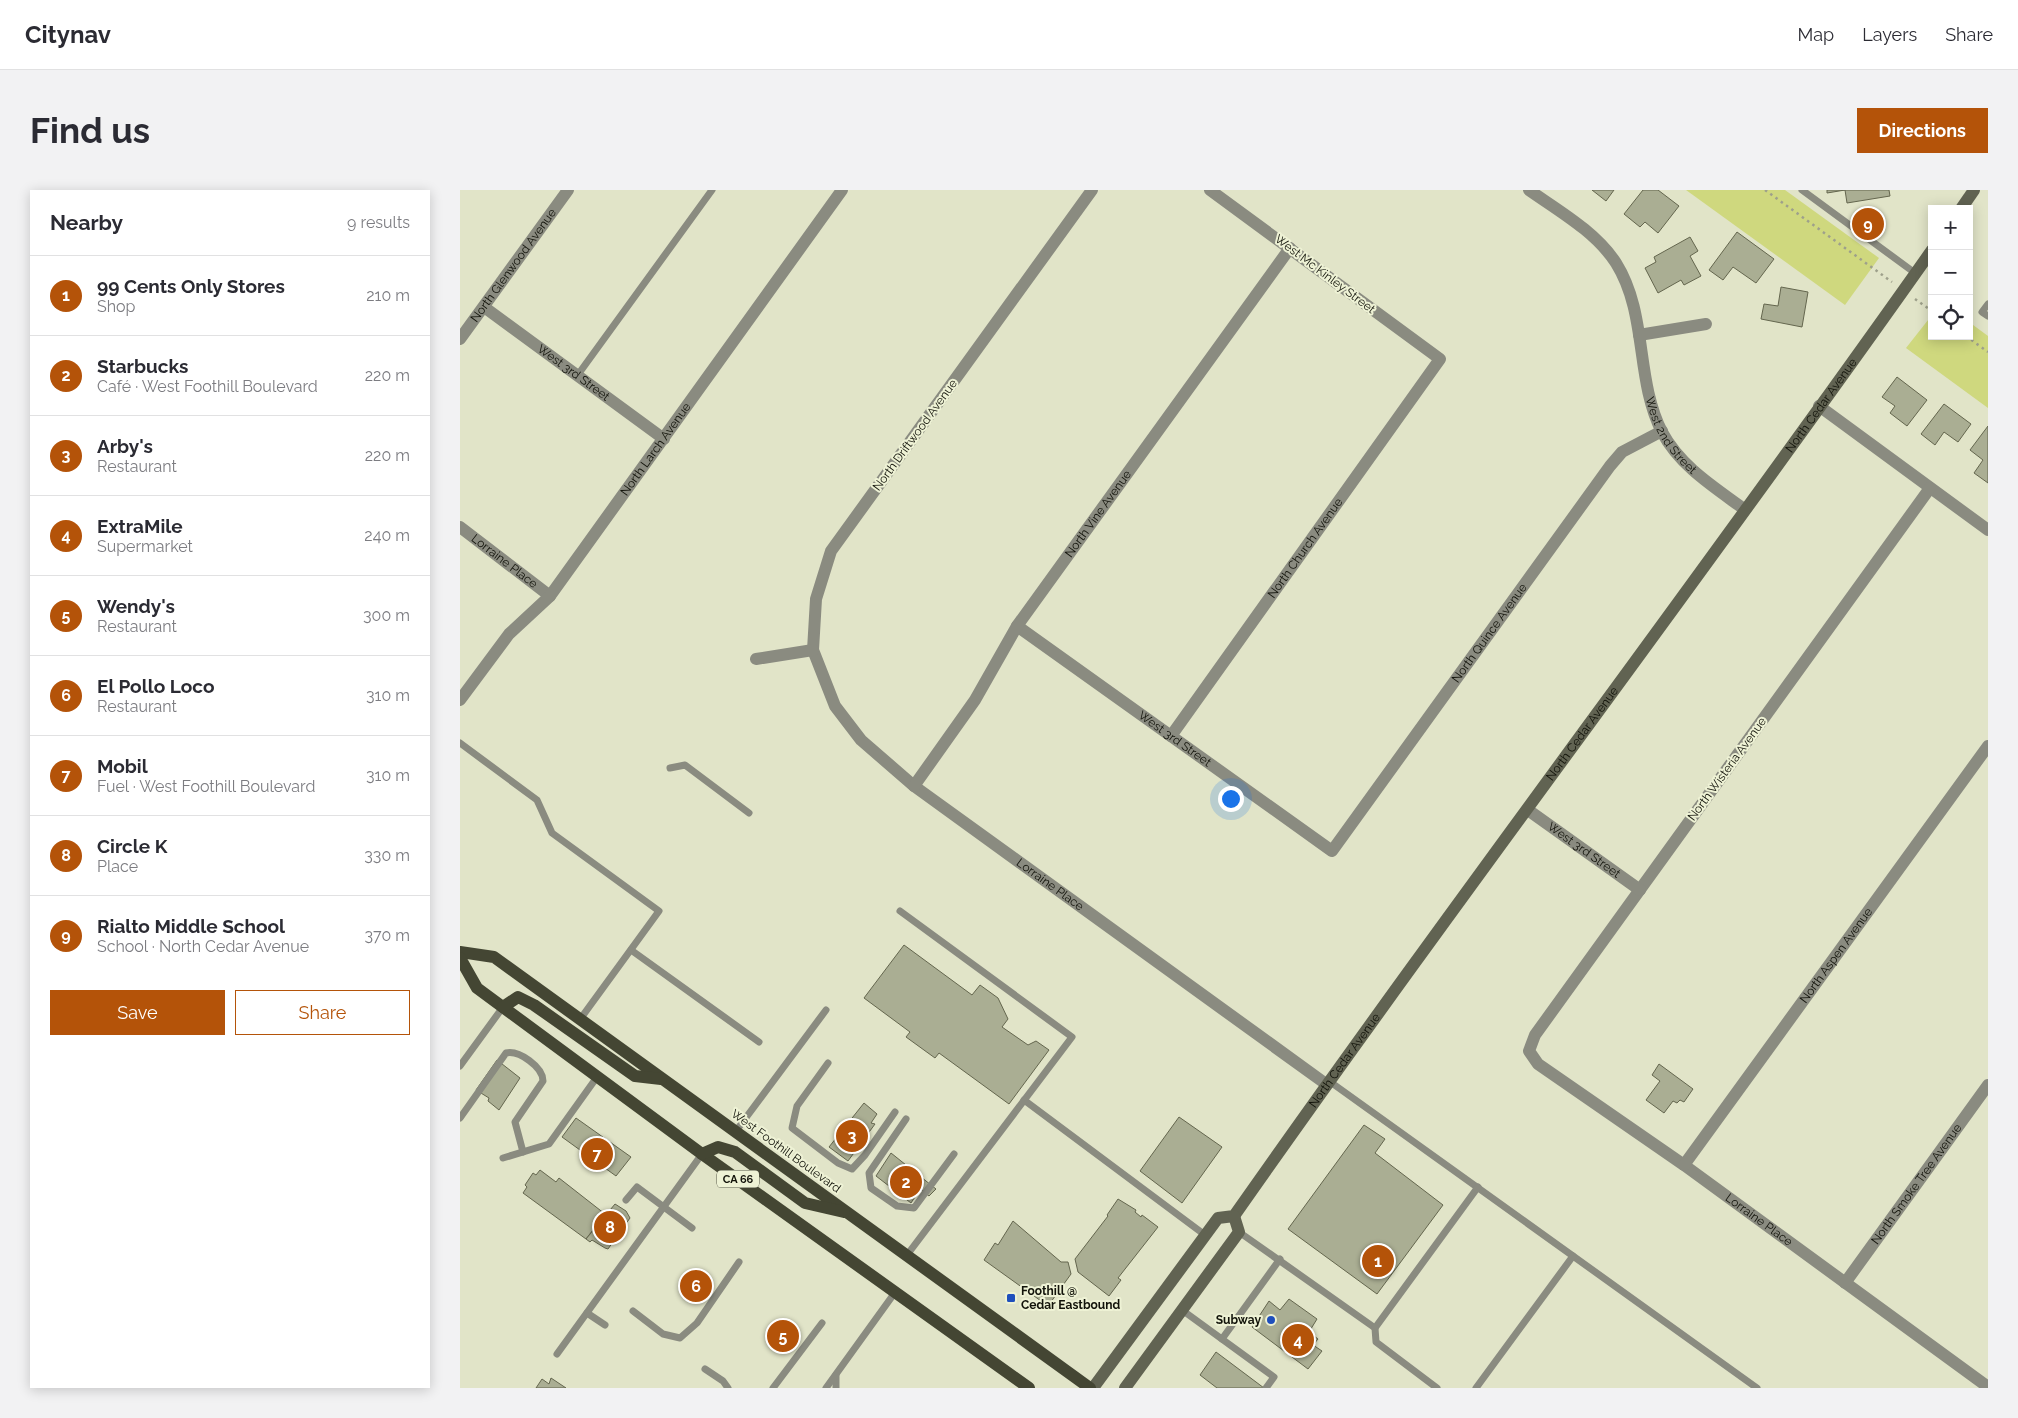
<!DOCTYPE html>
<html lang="en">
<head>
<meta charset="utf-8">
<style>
	:root { --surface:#fff; --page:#f2f2f3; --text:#2b2b33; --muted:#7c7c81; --line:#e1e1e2; --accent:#b45309 }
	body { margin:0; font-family:Raleway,sans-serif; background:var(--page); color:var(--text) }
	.controls { position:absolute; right:15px; top:15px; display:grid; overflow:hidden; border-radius:0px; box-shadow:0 2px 12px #0003 }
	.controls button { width:45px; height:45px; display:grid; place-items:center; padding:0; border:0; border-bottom:1px solid var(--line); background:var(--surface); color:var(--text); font:25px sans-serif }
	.you { position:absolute; left:770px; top:608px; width:18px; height:18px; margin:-12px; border:4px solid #fff; border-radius:50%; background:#1a73e8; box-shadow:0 0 0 8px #1a73e833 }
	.badge { display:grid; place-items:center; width:32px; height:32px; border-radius:50%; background:var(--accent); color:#fff; font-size:16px; font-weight:700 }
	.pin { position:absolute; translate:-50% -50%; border:2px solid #fff; box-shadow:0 1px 5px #0006 }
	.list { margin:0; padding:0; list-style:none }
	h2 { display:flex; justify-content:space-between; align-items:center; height:65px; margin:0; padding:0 20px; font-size:21px }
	h2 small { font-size:16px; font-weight:400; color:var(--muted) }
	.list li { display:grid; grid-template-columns:32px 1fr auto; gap:15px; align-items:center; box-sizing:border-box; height:80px; padding:0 20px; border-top:1px solid var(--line) }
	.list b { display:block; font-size:19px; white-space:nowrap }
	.list p { margin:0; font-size:16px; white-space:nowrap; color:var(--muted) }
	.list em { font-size:16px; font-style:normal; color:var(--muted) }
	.actions { display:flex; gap:10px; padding:15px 20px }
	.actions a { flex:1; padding:11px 0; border:1px solid var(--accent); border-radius:0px; text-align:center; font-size:18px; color:var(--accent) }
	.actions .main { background:var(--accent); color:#fff }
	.icon { flex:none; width:28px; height:28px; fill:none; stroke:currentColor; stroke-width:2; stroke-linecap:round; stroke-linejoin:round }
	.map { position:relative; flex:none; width:1528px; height:1198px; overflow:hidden; border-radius:0px }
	header { display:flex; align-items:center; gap:30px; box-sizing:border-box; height:70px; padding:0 25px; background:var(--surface); border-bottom:1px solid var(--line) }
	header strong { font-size:24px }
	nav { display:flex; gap:28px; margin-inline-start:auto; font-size:18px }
	.intro { display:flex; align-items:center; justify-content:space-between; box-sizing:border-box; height:120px; padding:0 30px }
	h1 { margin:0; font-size:35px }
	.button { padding:12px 22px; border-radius:0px; background:var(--accent); color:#fff; font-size:18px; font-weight:700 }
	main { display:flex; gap:30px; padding:0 30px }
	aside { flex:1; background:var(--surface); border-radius:0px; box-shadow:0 2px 12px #0003 }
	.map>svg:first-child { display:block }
	.green { fill:#cfd87e }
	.building { fill:#aaae93; stroke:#64664e }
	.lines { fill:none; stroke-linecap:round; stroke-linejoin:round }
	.path { stroke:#9ea08b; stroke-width:2.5; stroke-dasharray:2.5 4; stroke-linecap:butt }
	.lane { stroke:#8a8b80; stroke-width:7 }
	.street { stroke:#8a8b80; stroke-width:12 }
	.secondary { stroke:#616352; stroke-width:12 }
	.primary { stroke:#444633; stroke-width:12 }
	.poi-dot { fill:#1f4fbc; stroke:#eef2d5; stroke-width:2 }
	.labels { text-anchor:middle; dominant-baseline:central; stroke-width:4; stroke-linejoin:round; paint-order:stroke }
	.shield { fill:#eef2d5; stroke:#545647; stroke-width:1 }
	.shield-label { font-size:11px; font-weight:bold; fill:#12130a }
	.street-label { font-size:12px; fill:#12130a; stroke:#eef2d5 }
	.poi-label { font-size:12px; font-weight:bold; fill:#12130a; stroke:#eef2d5; text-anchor:start }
</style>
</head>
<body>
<header>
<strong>Citynav</strong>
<nav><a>Map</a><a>Layers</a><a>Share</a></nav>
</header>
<div class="intro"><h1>Find us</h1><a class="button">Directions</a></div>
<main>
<aside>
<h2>Nearby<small>9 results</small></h2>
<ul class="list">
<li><span class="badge">1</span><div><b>99 Cents Only Stores</b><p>Shop</p></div><em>210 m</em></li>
<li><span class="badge">2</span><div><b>Starbucks</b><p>Café · West Foothill Boulevard</p></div><em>220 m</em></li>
<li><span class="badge">3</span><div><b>Arby's</b><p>Restaurant</p></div><em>220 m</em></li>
<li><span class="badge">4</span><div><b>ExtraMile</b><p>Supermarket</p></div><em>240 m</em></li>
<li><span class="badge">5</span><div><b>Wendy's</b><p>Restaurant</p></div><em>300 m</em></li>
<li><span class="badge">6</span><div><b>El Pollo Loco</b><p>Restaurant</p></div><em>310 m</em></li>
<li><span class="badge">7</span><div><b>Mobil</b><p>Fuel · West Foothill Boulevard</p></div><em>310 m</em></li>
<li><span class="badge">8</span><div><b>Circle K</b><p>Place</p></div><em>330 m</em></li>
<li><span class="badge">9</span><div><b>Rialto Middle School</b><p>School · North Cedar Avenue</p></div><em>370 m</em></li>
</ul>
<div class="actions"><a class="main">Save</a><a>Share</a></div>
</aside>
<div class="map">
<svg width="1528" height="1198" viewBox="0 0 1528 1198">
	<rect width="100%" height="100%" fill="#e1e4c8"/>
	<g class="green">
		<polygon points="1226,0 1325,0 1419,68 1385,115"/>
		<polygon points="1472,125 1472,146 1509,146 1509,132 1528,146 1528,218 1446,158"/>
	</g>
	<g class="building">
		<polygon points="1132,0 1154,0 1146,11"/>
		<polygon points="1183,0 1198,0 1219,16 1198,43 1185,32 1180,37 1164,24"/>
		<polygon points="1367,0 1429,0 1430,6 1387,13 1385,0 1367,3"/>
		<polygon points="1277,42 1314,69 1296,93 1273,77 1263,90 1249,80"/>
		<polygon points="1230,47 1238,61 1230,66 1241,86 1224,95 1221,90 1198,103 1185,78 1196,72 1194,67"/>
		<polygon points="1321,97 1348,102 1342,137 1301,129 1304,114 1318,116"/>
		<polygon points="1437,187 1467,210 1447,236 1430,223 1435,216 1422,207"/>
		<polygon points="1484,214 1511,234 1498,252 1484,242 1475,255 1461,244"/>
		<polygon points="1528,236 1528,293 1514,283 1523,270 1510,260"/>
		<polygon points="444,755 512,805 520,795 538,808 548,829 542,837 568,855 576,851 589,860 549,914 479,863 475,868 446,847 450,842 404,808"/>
		<polygon points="37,870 60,888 39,920 28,911 29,908 16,900"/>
		<polygon points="1199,874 1233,899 1224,912 1220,910 1217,913 1213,911 1204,923 1186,910 1200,891 1192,885"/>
		<polygon points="404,913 417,924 411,933 415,934 388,971 369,957"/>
		<polygon points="719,927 762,957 722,1013 680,981"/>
		<polygon points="116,928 171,967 156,986 102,947"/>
		<polygon points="904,935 925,949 915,963 983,1015 917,1104 828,1039"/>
		<polygon points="431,963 476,999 469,1006 460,999 451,1013 416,986"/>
		<polygon points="80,980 96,992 99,988 145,1024 126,1049 63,1003 67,997 65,995 73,983 76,985"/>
		<polygon points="658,1009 676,1020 675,1022 681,1027 682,1025 698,1037 658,1088 661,1090 649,1106 618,1082 615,1069 648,1026 647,1025"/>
		<polygon points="155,1014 166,1021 170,1028 148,1059 145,1058 132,1050 130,1052 126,1049"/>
		<polygon points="553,1031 601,1072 608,1072 611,1084 588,1116 524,1070 535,1053 538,1055"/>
		<polygon points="829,1109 857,1129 849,1142 858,1149 853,1155 862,1161 848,1179 792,1137 809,1111 820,1120"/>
		<polygon points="756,1162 804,1198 757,1198 740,1185"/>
		<polygon points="91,1188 106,1198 76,1198 82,1189 89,1194"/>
	</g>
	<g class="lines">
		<g class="path">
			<polyline points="1305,0 1432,92"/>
			<polyline points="1455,109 1472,121"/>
			<polyline points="1506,146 1528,162"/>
		</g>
		<g class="lane">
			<polyline points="1342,0 1455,83"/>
			<polyline points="1528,114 1522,122 1528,126"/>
			<polyline points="117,186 252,0"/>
			<polyline points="0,553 77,610 92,643 199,721 121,828"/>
			<polyline points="210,578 225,575 289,623"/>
			<polyline points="440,721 612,847 447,1065"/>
			<polyline points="171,760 299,852"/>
			<polyline points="368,873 337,916 332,938 378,973 392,979 405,965 435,922"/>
			<polyline points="0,876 43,817"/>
			<polyline points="869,891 1297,1198"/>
			<polyline points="564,910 745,1045"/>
			<path d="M0,928L46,863C59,860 83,877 83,891L55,932L63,962"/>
			<polyline points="446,929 409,983 411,998 437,1016 454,1018 494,964"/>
			<polyline points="276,941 366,820"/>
			<polyline points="43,968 89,954 137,887"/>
			<polyline points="166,1010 177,997 232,1038"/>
			<polyline points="779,1042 915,1138 1018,997"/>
			<polyline points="722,1120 814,1187 806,1198"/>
			<polyline points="173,1121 203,1144 220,1148 237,1133 279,1072"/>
			<polyline points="127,1123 145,1135"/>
			<polyline points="915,1138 916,1152 977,1198"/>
			<polyline points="762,1149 820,1069"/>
			<polyline points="97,1164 242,964"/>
			<polyline points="245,1179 263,1191 268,1198"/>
			<polyline points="376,1185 376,1198"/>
			<polyline points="313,1198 362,1133"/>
			<polyline points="366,1198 436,1101"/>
			<polyline points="1016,1198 1113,1066"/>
		</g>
		<g class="street">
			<path id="s1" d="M632,0L371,361L356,409L353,460L375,516L401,550L454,596L866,894"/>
			<path id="s2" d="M1069,0C1099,21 1136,42 1156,73C1188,124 1175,189 1202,242C1220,276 1254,297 1284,319"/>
			<path id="s3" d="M24,117L204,249"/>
			<polyline points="1179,145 1246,134"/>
			<path id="s4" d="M0,149L108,0"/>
			<polyline points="1359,216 1528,340"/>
			<path id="s5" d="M1470,298L1075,845L1069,861L1078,874L1224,975L1528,1197"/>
			<path id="s6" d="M0,337L90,406"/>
			<path id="s7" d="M557,436L872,661L1150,276L1162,262L1202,241"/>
			<polyline points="296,469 353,460"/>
			<path id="s8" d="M0,510L49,444L90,406L382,0"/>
			<path id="s9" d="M711,546L980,169L750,0"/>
			<path id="s10" d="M454,596L515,510L557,436L830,58"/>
			<path id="s11" d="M1068,620L1180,700"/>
			<path id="s12" d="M1224,975L1528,556"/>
			<path id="s13" d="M1385,1093L1528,895"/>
		</g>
		<g class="secondary">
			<polyline points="1501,19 1514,0"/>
			<path id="s14" d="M633,1198L758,1028L774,1026C1002,701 1243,385 1472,60"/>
			<polyline points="665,1198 779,1042 774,1026"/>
		</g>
		<g class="primary">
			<polyline points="0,762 34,767 630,1198"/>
			<polyline points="0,768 17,798 242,964 569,1198"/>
			<polyline points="43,817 58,807 74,815 175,886 201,889"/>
			<polyline points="242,964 258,957 275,962 345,1013 384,1022"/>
		</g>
	</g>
	<g class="poi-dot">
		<rect x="546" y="1103" width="10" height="10" rx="2.5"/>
		<circle cx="811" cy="1130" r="5"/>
	</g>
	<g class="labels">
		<rect class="shield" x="257" y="980.5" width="42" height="17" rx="4"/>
		<g class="shield-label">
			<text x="278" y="989">CA 66</text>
		</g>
		<g class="street-label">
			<text stroke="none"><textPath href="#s4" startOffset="91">North Glenwood Avenue</textPath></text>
			<text transform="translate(865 84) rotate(37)">West Mc Kinley Street</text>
			<text stroke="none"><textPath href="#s3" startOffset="111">West 3rd Street</textPath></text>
			<text stroke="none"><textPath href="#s14" startOffset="1228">North Cedar Avenue</textPath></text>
			<text stroke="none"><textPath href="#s2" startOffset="298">West 2nd Street</textPath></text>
			<text transform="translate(455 245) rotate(-54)">North Driftwood Avenue</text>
			<text stroke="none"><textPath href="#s8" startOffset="319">North Larch Avenue</textPath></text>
			<text stroke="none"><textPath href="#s10" startOffset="329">North Vine Avenue</textPath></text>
			<text stroke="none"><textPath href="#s9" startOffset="231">North Church Avenue</textPath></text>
			<text stroke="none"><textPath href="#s6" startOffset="56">Lorraine Place</textPath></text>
			<text stroke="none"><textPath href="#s7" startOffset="656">North Quince Avenue</textPath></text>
			<text stroke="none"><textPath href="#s14" startOffset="822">North Cedar Avenue</textPath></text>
			<text stroke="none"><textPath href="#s7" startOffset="194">West 3rd Street</textPath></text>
			<text transform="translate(1267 579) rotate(-54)">North Wisteria Avenue</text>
			<text stroke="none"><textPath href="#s11" startOffset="69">West 3rd Street</textPath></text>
			<text stroke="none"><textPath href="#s1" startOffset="888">Lorraine Place</textPath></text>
			<text stroke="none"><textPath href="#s12" startOffset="259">North Aspen Avenue</textPath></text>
			<text stroke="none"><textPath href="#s14" startOffset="418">North Cedar Avenue</textPath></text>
			<text transform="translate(326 961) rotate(36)">West Foothill Boulevard</text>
			<text stroke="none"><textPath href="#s13" startOffset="122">North Smoke Tree Avenue</textPath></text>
			<text stroke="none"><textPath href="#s5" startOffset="978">Lorraine Place</textPath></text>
		</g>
		<g class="poi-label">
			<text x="561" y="1101">Foothill @<tspan x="561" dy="14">Cedar Eastbound</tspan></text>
			<text x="801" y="1130" text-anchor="end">Subway</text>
		</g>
	</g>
</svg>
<div class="controls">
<button>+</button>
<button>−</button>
<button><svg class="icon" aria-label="locate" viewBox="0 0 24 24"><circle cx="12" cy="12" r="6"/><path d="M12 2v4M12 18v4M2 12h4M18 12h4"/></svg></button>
</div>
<div class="you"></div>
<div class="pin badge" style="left:918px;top:1071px">1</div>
<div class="pin badge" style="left:446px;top:992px">2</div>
<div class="pin badge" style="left:392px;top:946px">3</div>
<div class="pin badge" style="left:838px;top:1150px">4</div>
<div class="pin badge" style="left:323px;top:1146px">5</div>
<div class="pin badge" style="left:236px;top:1096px">6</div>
<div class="pin badge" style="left:137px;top:964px">7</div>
<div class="pin badge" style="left:150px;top:1037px">8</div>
<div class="pin badge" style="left:1408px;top:34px">9</div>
</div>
</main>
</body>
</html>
